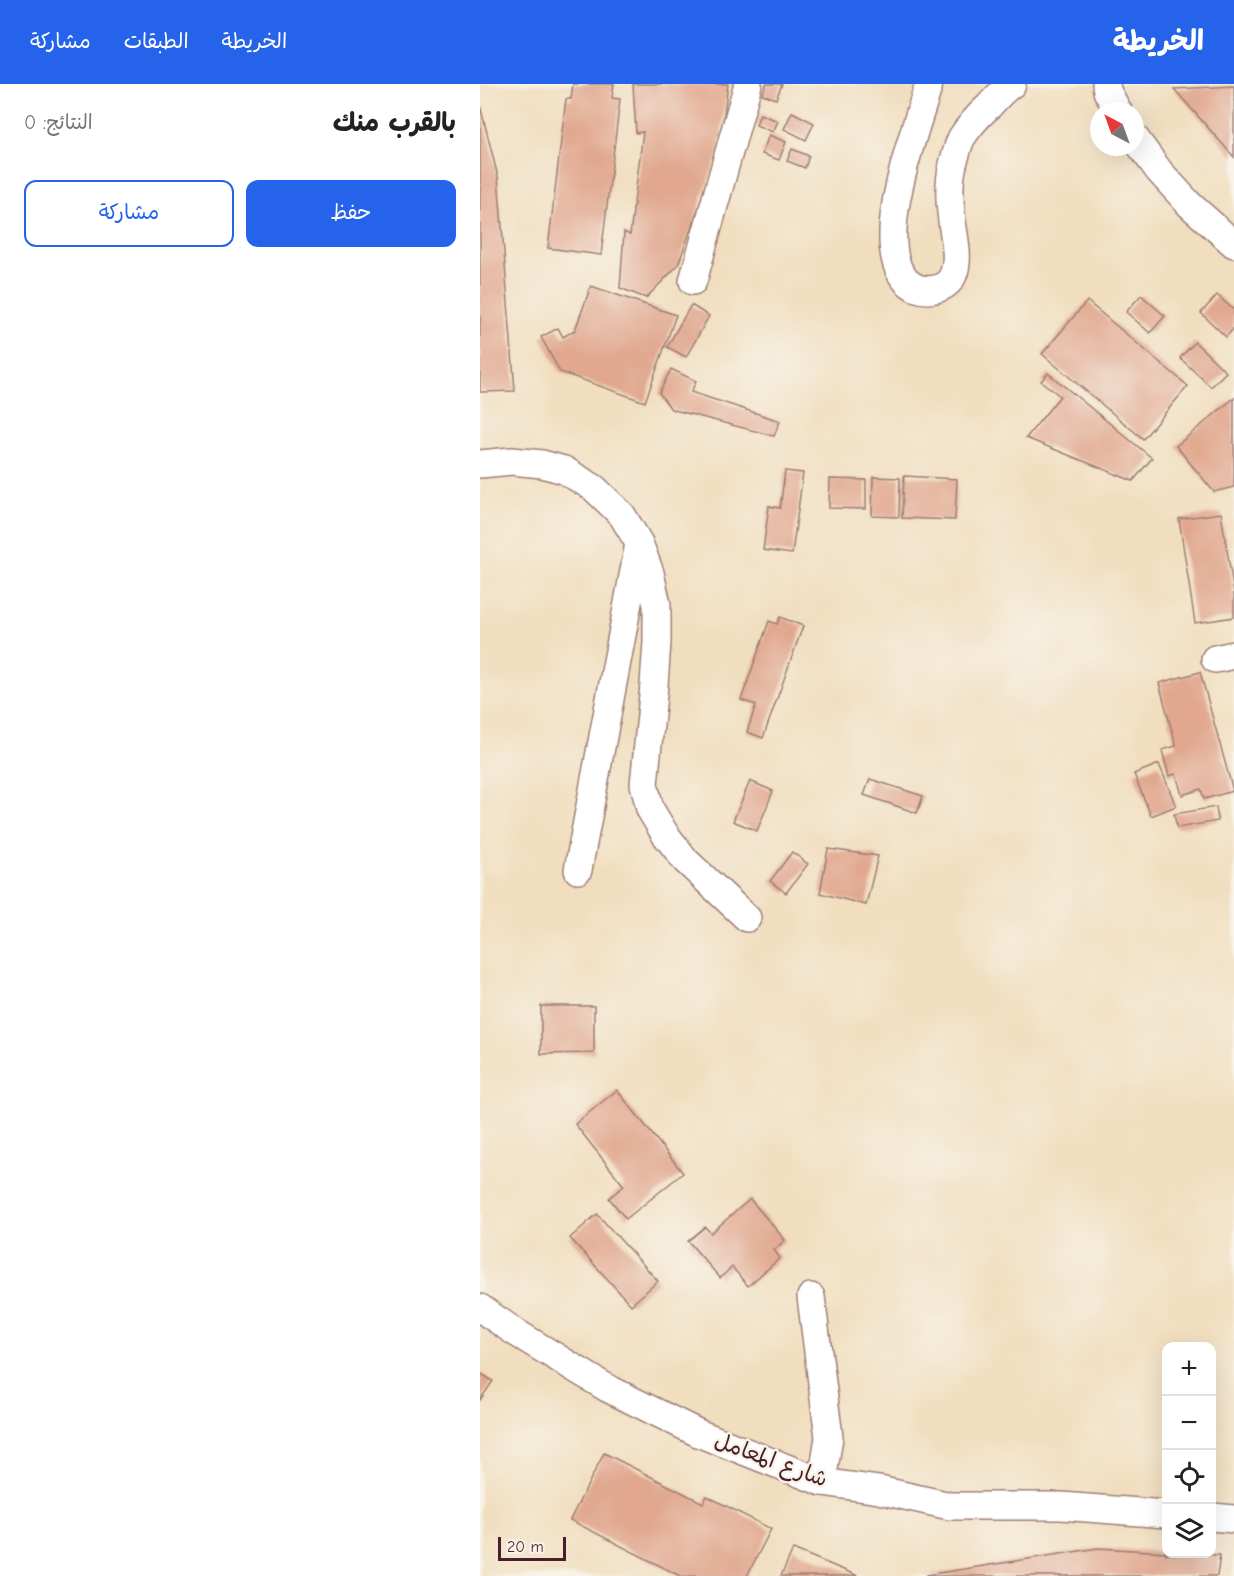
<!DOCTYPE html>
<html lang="ar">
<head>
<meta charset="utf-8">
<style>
	:root { --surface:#fff; --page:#f2f2f2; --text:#222; --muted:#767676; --line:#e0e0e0; --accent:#2563eb }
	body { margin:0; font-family:"Comic Neue","Playpen Sans Arabic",sans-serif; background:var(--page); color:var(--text); direction:rtl }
	.controls { position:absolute; right:18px; bottom:18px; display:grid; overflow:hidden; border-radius:12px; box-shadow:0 6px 24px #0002 }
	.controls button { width:54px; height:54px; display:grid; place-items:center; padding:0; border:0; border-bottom:2px solid var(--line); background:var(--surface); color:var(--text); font:30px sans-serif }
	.compass { position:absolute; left:610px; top:18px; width:54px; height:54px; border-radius:50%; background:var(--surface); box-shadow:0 6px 24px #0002; rotate:319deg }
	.scale { position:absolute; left:18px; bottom:15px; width:68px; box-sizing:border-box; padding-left:6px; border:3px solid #4a1f2b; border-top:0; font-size:16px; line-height:21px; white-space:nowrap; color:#4a1f2b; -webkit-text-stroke:4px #f7f3e8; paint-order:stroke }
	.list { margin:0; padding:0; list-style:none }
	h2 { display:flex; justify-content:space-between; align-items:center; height:78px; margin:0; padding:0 24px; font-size:26px }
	h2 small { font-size:20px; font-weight:400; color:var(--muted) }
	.actions { display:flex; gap:12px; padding:18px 24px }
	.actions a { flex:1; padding:14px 0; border:2px solid var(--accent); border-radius:12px; text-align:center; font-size:21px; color:var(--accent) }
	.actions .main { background:var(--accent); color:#fff }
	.icon { flex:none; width:33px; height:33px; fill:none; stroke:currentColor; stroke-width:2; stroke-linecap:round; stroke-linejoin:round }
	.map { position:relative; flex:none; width:754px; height:1492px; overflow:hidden; direction:ltr }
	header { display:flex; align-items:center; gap:36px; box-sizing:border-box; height:84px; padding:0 30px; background:var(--accent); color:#fff }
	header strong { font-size:28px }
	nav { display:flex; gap:33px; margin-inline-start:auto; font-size:21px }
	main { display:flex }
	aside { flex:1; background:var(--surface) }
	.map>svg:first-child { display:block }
	.building { fill:#e1a78f }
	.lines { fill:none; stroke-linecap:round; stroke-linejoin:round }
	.minor-casing { stroke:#9e7e75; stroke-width:30 }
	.minor { stroke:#fff; stroke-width:27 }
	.labels { text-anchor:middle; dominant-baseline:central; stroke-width:4.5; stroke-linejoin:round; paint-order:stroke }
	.street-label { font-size:22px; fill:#4a1f2b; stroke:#f7f3e8 }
</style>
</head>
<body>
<header>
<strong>الخريطة</strong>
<nav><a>الخريطة</a><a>الطبقات</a><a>مشاركة</a></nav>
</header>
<main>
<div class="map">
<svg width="754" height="1492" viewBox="0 0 754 1492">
	<rect width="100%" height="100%" fill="#f7f3e8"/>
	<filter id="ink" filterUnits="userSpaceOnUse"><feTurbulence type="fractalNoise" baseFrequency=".0167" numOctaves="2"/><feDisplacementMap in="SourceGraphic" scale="12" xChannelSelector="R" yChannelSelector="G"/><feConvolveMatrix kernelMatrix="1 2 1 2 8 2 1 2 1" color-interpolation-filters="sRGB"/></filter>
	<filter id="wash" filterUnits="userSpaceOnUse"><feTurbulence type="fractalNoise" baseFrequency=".008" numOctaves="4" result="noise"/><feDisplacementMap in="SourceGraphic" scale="24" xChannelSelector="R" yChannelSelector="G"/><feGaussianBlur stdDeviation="1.35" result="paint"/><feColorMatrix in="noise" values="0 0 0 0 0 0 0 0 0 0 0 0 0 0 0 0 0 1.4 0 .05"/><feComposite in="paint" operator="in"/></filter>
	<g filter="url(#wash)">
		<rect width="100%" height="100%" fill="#f1debf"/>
		<g id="blocks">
			<g class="building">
				<polygon points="93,0 134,0 132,14 140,15 121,171 68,164 86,15 91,15"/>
				<polygon points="153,0 248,0 239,67 198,181 166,214 140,204 144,148 150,151 163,48 156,49"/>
				<polygon points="286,0 302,0 296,15 282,10"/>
				<polygon points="754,2 754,73 694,5"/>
				<polygon points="0,21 18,93 35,307 0,308"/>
				<polygon points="312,28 334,39 326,56 304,45"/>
				<polygon points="280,30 298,37 293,48 276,41"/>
				<polygon points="289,51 306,58 299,76 282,70"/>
				<polygon points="312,65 329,72 325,84 307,77"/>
				<polygon points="111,202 196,231 165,318 80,288 61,253 78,244 83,253 95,246"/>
				<polygon points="661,211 685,232 670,249 646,228"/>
				<polygon points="737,211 754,226 754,244 746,253 721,229"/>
				<polygon points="607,217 708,302 663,355 562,270"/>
				<polygon points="211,221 229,232 206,273 187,263"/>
				<polygon points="715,258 746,288 731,303 700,274"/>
				<polygon points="191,285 216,297 211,308 300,337 294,352 191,325 179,309"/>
				<polygon points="568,289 672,374 653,397 546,354 580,312 561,297"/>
				<polygon points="754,314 754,403 734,408 696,362"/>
				<polygon points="305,387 323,389 312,470 283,466 289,422 300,424"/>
				<polygon points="424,392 477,395 475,436 422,434"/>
				<polygon points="393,393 420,394 419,433 392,432"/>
				<polygon points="350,395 386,396 386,425 349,424"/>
				<polygon points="741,429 754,509 754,533 715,539 699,435"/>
				<polygon points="300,533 323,542 283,654 267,648 276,621 261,616 289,537 297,540"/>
				<polygon points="720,588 753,707 724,715 721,705 702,711 696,690 689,692 682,666 696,662 679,599"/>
				<polygon points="679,680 696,722 671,732 654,690"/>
				<polygon points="390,695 443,712 437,729 384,711"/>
				<polygon points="270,697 293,707 277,747 253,737"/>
				<polygon points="736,723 738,737 697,744 694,730"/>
				<polygon points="348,765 398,772 386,821 340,809"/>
				<polygon points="312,768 328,780 306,809 290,797"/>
				<polygon points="61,922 114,922 114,969 61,970"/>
				<polygon points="137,1006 203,1089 146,1135 129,1114 144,1102 95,1040"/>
				<polygon points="270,1115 305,1156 294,1166 300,1174 268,1202 252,1183 240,1194 208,1157 225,1143 231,1149"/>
				<polygon points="117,1130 178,1197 151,1221 90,1154"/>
				<polygon points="0,1289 13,1297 0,1316"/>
				<polygon points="124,1369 223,1419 227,1412 291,1445 267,1492 200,1492 90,1436"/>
				<polygon points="618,1464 686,1468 686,1470 740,1471 737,1492 446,1492 446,1491"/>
				<polygon points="313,1465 378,1492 301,1492"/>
			</g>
		</g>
	</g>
	<g filter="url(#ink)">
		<use href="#blocks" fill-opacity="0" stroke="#9e7e75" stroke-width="1.5"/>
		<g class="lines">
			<defs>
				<g id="minor">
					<path d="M449,0C437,43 387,167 430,200C443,210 467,207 473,191C480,175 474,154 472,137C469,113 468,93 476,70C478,64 479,58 482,53C490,41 499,31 509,22C516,14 523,6 532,0"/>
					<polyline points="626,0 627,7 638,27"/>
					<polyline points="655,54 679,87 710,121 754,160"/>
					<polyline points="213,197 268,0"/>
					<polyline points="0,380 32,377 62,380 84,386 114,404 142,431 159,459 170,489 177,521 177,558 174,601 164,700 170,725 185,750 206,777 267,834"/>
					<polyline points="735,575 754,571"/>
					<polyline points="98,786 159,460"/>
					<polyline points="331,1213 349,1353 342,1398"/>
					<polyline points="0,1224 35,1248 127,1304 218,1349 342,1398 399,1406 470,1422 581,1422 686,1430"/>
					<polyline points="732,1433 754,1435"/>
				</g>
			</defs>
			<use href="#minor" class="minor-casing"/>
			<use href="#minor" class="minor"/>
		</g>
	</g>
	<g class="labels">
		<g class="street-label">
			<text transform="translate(291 1376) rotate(20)">شارع المعامل</text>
		</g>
	</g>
</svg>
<div class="controls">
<button>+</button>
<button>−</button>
<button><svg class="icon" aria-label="locate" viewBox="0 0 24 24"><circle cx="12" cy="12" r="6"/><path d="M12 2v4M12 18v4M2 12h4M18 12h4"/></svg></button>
<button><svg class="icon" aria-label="layers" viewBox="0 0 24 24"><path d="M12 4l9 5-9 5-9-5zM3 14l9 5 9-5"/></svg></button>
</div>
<svg class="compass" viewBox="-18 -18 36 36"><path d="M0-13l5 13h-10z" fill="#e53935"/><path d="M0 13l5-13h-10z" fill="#767676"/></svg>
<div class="scale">20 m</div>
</div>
<aside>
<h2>بالقرب منك<small>النتائج: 0</small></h2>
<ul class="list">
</ul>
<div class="actions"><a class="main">حفظ</a><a>مشاركة</a></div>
</aside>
</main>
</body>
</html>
